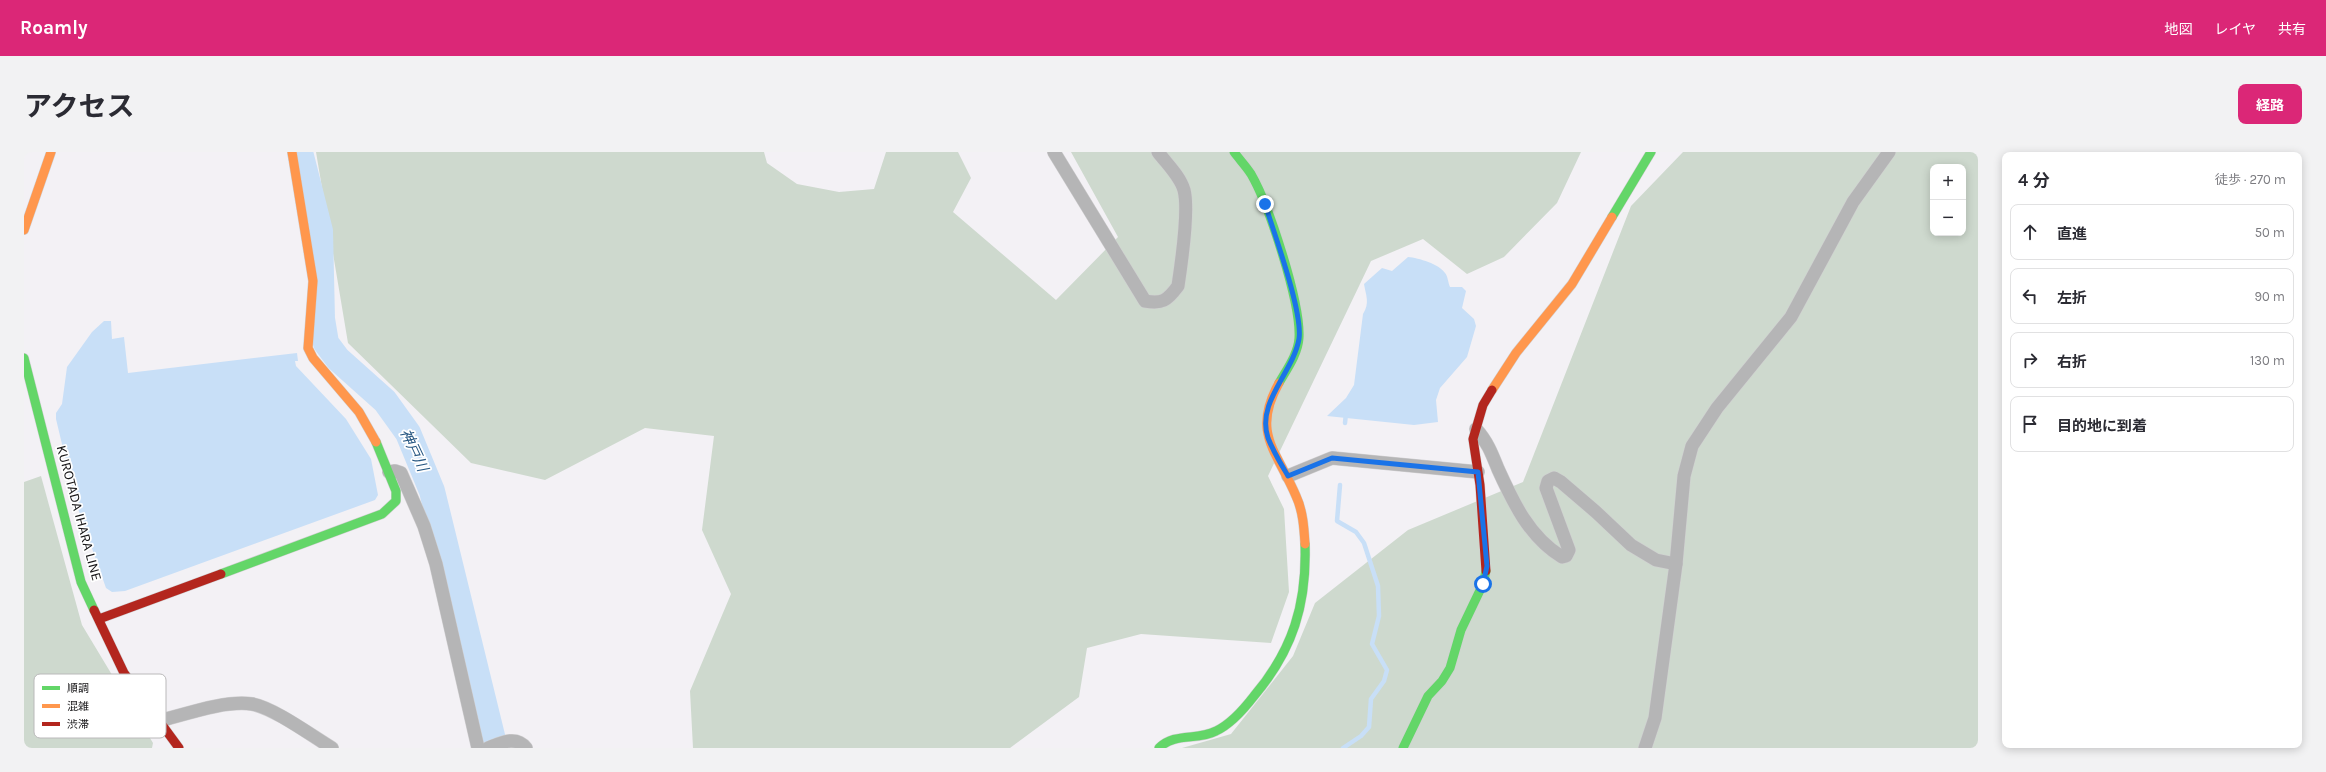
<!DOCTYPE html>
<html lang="ja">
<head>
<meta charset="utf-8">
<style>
	:root { --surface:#fff; --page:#f2f2f3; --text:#2b2b33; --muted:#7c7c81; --line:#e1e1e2; --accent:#db2777 }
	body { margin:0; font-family:Karla,"Noto Sans JP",sans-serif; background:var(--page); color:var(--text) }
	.controls { position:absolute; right:12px; top:12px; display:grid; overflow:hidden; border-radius:8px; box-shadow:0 2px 10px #0003 }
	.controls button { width:36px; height:36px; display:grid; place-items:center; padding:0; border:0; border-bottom:1px solid var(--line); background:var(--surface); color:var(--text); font:20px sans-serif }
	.stop { position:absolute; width:12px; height:12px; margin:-9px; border:3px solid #1a73e8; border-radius:50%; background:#fff }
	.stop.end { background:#1a73e8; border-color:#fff; box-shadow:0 1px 4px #0008 }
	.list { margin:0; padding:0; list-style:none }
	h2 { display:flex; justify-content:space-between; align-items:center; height:52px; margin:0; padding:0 16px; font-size:17px }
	h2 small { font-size:13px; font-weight:400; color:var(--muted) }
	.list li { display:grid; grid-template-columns:26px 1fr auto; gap:12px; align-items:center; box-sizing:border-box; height:56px; margin:0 8px 8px; padding:0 8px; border:1px solid var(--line); border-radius:8px }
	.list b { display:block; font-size:15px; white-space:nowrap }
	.list em { font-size:13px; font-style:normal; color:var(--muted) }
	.icon { flex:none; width:22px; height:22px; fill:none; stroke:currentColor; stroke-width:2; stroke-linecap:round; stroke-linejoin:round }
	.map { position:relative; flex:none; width:1954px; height:596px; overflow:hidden; border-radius:8px }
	header { display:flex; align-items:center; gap:24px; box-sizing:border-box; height:56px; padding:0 20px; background:var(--accent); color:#fff }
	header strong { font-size:19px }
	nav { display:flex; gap:22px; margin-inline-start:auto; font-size:14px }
	.intro { display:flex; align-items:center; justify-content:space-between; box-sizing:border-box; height:96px; padding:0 24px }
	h1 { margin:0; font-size:28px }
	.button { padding:10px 18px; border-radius:8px; background:var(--accent); color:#fff; font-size:14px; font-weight:700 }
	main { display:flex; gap:24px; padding:0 24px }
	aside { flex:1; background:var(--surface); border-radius:8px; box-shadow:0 2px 10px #0003 }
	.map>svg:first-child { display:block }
	.green { fill:#ced9ce; fill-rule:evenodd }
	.water { fill:#c8dff7 }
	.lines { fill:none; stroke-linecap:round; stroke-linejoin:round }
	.stream { stroke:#c8dff7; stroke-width:4.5 }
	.river { stroke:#c8dff7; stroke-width:26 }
	.street-casing { stroke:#d0cfd1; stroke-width:14 }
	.fast-casing { stroke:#d0cfd1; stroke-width:10 }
	.slow-casing { stroke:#d0cfd1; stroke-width:10 }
	.jam-casing { stroke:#d0cfd1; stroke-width:10 }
	.street { stroke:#b5b5b6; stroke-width:13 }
	.fast { stroke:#63d668; stroke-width:9 }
	.slow { stroke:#ff974d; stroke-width:9 }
	.jam { stroke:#b3261e; stroke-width:9 }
	.route { stroke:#1a73e8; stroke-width:5 }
	.labels { text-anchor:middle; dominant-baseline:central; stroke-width:3.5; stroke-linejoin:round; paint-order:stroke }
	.street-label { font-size:14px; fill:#181719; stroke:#fff }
	.water-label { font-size:15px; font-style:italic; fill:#285883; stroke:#fff }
	.key { fill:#fff; stroke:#bab9ba; stroke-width:1 }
	.key-label { font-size:11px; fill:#181719 }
</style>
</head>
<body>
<header>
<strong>Roamly</strong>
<nav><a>地図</a><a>レイヤ</a><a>共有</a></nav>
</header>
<div class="intro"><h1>アクセス</h1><a class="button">経路</a></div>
<main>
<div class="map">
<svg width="1954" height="596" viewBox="0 0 1954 596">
	<rect width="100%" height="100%" fill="#f3f1f5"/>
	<g class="green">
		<polygon points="292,0 740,0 743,11 773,32 815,40 850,37 862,0 934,0 947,26 929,60 1032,148 1094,85 1047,0 1557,0 1533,51 1480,105 1443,122 1399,87 1347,109 1244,324 1260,357 1265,440 1247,491 1117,482 1063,496 1055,545 986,596 669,596 666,539 707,442 678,378 690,284 621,276 521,328 447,311 324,191"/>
		<path d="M1659,0H1954V596H1158L1207,582L1269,504L1291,451L1384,378L1499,330L1607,54ZM1909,15H1939V81H1909Z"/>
		<polygon points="17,324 58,473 129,591 128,596 0,596 0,330"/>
	</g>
	<g class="water">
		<path d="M1384,105C1395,106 1415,112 1421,121C1424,124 1424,131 1426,135H1438L1442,139L1438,156L1450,167L1452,174L1443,205L1416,236L1412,248L1414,270L1390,273L1303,264L1322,246L1330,233L1339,162C1346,151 1342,144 1340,132L1358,116L1368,119Z"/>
		<polygon points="80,169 87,169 88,187 100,185 104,221 273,201 274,209 271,209 272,214 322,267 347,307 354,343 351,348 101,439 88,440 82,436 52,351 32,267 32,261 38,252 43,215 68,180"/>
	</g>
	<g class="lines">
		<g class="stream">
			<polyline points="1321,271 1322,261"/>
			<polyline points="1316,333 1313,369 1332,380 1340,391 1354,434 1355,464 1348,492 1363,518 1360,529 1347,547 1345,575 1337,584 1319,596"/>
		</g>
		<polyline class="river" points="276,0 296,79 298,167 302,191 314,207 361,249 384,281 408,339 471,596"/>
		<defs>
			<g id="street">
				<path d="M1030,0L1121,149C1138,152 1143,149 1154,134C1157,114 1165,57 1160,38C1156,24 1143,12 1134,0"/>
				<path d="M1452,277C1463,289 1468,302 1474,317C1489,350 1505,385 1538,405L1542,404L1545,398L1522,336L1524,329L1530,326L1537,330L1572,360L1607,393L1632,408L1652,412"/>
				<polyline points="365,320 371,319 377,321 400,374 412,412 454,596"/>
				<polyline points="1264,324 1308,306 1454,320"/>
				<path d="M135,569C162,562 201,548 228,552C250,556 288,584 308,596"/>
				<path d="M464,596C477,591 492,583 502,596"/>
				<polyline points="1621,596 1631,566 1652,412 1660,324 1668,294 1693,256 1767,165 1829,50 1865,0"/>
			</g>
			<g id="fast">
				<path d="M1210,0C1215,7 1222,14 1227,22C1245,53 1277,151 1275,186C1274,202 1263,217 1255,231"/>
				<polyline points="1588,65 1627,0"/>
				<polyline points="0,206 57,430 70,458"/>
				<polyline points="197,422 358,362 372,349 372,339 352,290"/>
				<path d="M1135,596C1151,580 1173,589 1192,579C1207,572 1220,557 1230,544C1269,498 1283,452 1281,392"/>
				<polyline points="1379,596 1404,544 1418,529 1426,516 1437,478 1459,432 1462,419"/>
			</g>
			<g id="slow">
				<polyline points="268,0 289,129 284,196 289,206 335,260 352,290"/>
				<polyline points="0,78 27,0"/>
				<path d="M1255,231C1227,281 1253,299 1272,344C1279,359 1280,376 1281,392"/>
				<polyline points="1468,238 1492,201 1548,132 1588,65"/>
			</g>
			<g id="jam">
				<polyline points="1462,419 1456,333 1449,287 1459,253 1468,238"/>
				<polyline points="70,458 100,521 155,596"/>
				<polyline points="75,467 197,422"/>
			</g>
		</defs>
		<use href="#street" class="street-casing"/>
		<use href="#fast" class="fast-casing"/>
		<use href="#slow" class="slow-casing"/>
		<use href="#jam" class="jam-casing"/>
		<use href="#street" class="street"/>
		<use href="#fast" class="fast"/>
		<use href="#slow" class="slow"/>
		<use href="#jam" class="jam"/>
	</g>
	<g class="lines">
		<path class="route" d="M1241,52C1250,81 1279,160 1275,187C1269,221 1232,250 1244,286C1249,299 1257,312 1264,324L1308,306L1454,320L1463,414L1459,432"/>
	</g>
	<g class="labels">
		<g class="street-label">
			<text transform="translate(55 361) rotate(75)">KUROTADA IHARA LINE</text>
		</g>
		<g class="water-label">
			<text transform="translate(390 298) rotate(65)">神戸川</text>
		</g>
	</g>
	<rect x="10" y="522" width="132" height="64" rx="6" class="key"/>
	<rect x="18" y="534" width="18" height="4" fill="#63d668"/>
	<rect x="18" y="552" width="18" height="4" fill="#ff974d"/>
	<rect x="18" y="570" width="18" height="4" fill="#b3261e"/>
	<g class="key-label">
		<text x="43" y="540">順調</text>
		<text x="43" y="558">混雑</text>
		<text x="43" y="576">渋滞</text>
	</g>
</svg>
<div class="controls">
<button>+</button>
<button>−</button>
</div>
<div class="stop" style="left:1459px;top:432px"></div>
<div class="stop end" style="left:1241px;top:52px"></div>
</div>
<aside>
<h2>4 分<small>徒歩 · 270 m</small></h2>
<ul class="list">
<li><svg class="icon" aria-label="ahead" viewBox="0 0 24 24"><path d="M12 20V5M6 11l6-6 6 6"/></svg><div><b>直進</b></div><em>50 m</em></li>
<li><svg class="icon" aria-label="left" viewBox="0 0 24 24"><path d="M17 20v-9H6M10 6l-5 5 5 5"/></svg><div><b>左折</b></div><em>90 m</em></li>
<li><svg class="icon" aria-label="right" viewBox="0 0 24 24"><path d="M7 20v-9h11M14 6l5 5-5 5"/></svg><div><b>右折</b></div><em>130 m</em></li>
<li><svg class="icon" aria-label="arrive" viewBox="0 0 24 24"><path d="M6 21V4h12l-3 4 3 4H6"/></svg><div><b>目的地に到着</b></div></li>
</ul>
</aside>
</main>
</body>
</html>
